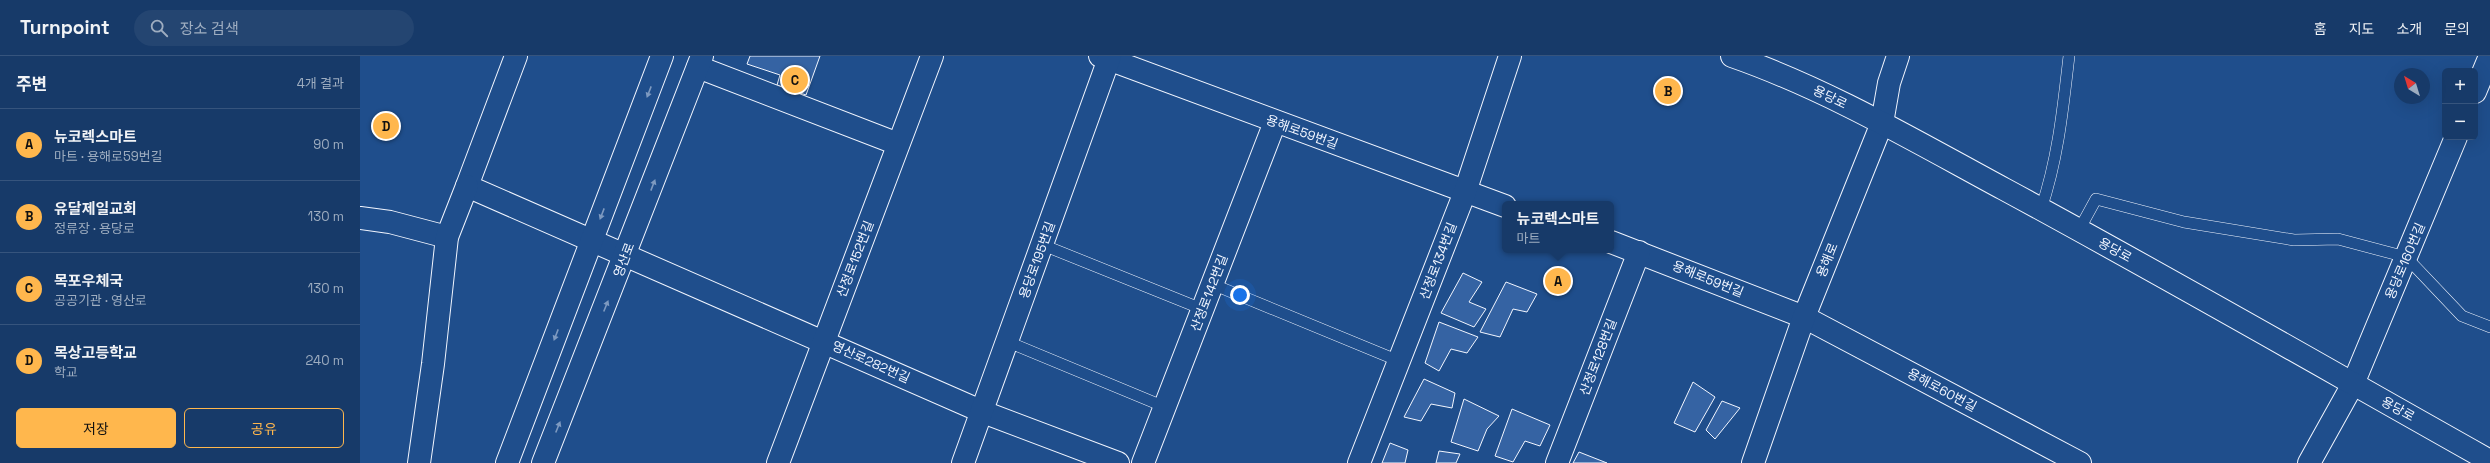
<!DOCTYPE html>
<html lang="ko">
<head>
<meta charset="utf-8">
<style>
	:root { --surface:#173a69; --page:#244571; --text:#f1f3f6; --muted:#9eadc0; --line:#36547d; --accent:#ffb74d }
	body { margin:0; font-family:"Space Grotesk","Noto Sans KR",sans-serif; background:var(--page); color:var(--text) }
	.controls { position:absolute; right:12px; top:12px; display:grid; overflow:hidden; border-radius:6px; box-shadow:0 4px 16px #0002 }
	.controls button { width:36px; height:36px; display:grid; place-items:center; padding:0; border:0; border-bottom:1px solid var(--line); background:var(--surface); color:var(--text); font:20px sans-serif }
	.compass { position:absolute; left:2034px; top:12px; width:36px; height:36px; border-radius:50%; background:var(--surface); box-shadow:0 4px 16px #0002; rotate:322deg }
	.you { position:absolute; left:880px; top:239px; width:14px; height:14px; margin:-10px; border:3px solid #fff; border-radius:50%; background:#1a73e8; box-shadow:0 0 0 6px #1a73e833 }
	.badge { display:grid; place-items:center; width:26px; height:26px; border-radius:50%; background:var(--accent); color:#111; font-size:13px; font-weight:700 }
	.pin { position:absolute; translate:-50% -50%; border:2px solid #fff; box-shadow:0 1px 4px #0006 }
	.popup { position:absolute; left:1142px; top:145px; width:112px; height:52px; box-sizing:border-box; display:grid; place-content:center; border-radius:6px; background:var(--surface); filter:drop-shadow(0 1px 3px #0005); font-size:13px; white-space:nowrap; color:var(--muted) }
	.popup b { font-size:15px; color:var(--text) }
	.popup::after { content:''; position:absolute; left:50%; top:100%; margin-left:-8px; border:8px solid transparent; border-top-color:var(--surface) }
	.list { margin:0; padding:0; list-style:none }
	h2 { display:flex; justify-content:space-between; align-items:center; height:52px; margin:0; padding:0 16px; font-size:17px }
	h2 small { font-size:13px; font-weight:400; color:var(--muted) }
	.list li { display:grid; grid-template-columns:26px 1fr auto; gap:12px; align-items:center; box-sizing:border-box; height:72px; padding:0 16px; border-top:1px solid var(--line) }
	.list b { display:block; font-size:15px; white-space:nowrap }
	.list p { margin:0; font-size:13px; white-space:nowrap; color:var(--muted) }
	.list em { font-size:13px; font-style:normal; color:var(--muted) }
	.actions { display:flex; gap:8px; padding:12px 16px }
	.actions a { flex:1; padding:9px 0; border:1px solid var(--accent); border-radius:6px; text-align:center; font-size:14px; color:var(--accent) }
	.actions .main { background:var(--accent); color:#111 }
	.icon { flex:none; width:22px; height:22px; fill:none; stroke:currentColor; stroke-width:2; stroke-linecap:round; stroke-linejoin:round }
	.map { position:relative; flex:none; width:2130px; height:407px; overflow:hidden }
	header { display:flex; align-items:center; gap:24px; box-sizing:border-box; height:56px; padding:0 20px; background:var(--surface); border-bottom:1px solid var(--line) }
	header strong { font-size:19px }
	nav { display:flex; gap:22px; margin-inline-start:auto; font-size:14px }
	.search { width:280px; height:36px; background:var(--page); display:flex; align-items:center; gap:10px; box-sizing:border-box; padding:0 14px; border-radius:22px; color:var(--muted); font-size:15px }
	main { display:flex }
	aside { flex:1; background:var(--surface) }
	.map>svg:first-child { display:block }
	.building { fill:#3563a3; stroke:#f2f6ff }
	.lines { fill:none; stroke-linecap:round; stroke-linejoin:round }
	.lane-casing { stroke:#f2f6ff; stroke-width:12 }
	.street-casing { stroke:#f2f6ff; stroke-width:24 }
	.secondary-casing { stroke:#f2f6ff; stroke-width:24 }
	.lane { stroke:#1f4e8c; stroke-width:11 }
	.street { stroke:#1f4e8c; stroke-width:22 }
	.secondary { stroke:#1f4e8c; stroke-width:22 }
	.oneway { fill:#7e9ac0 }
	.labels { text-anchor:middle; dominant-baseline:central; stroke-width:3; stroke-linejoin:round; paint-order:stroke }
	.street-label { font-size:13px; fill:#f2f6ff; stroke:#1f4e8c }
</style>
</head>
<body>
<header>
<strong>Turnpoint</strong>
<div class="search"><svg class="icon" aria-label="search" viewBox="0 0 24 24"><circle cx="10" cy="10" r="6"/><path d="M15 15l6 6"/></svg>장소 검색</div>
<nav><a>홈</a><a>지도</a><a>소개</a><a>문의</a></nav>
</header>
<main>
<aside>
<h2>주변<small>4개 결과</small></h2>
<ul class="list">
<li><span class="badge">A</span><div><b>뉴코렉스마트</b><p>마트 · 용해로59번길</p></div><em>90 m</em></li>
<li><span class="badge">B</span><div><b>유달제일교회</b><p>정류장 · 용당로</p></div><em>130 m</em></li>
<li><span class="badge">C</span><div><b>목포우체국</b><p>공공기관 · 영산로</p></div><em>130 m</em></li>
<li><span class="badge">D</span><div><b>목상고등학교</b><p>학교</p></div><em>240 m</em></li>
</ul>
<div class="actions"><a class="main">저장</a><a>공유</a></div>
</aside>
<div class="map">
<svg width="2130" height="407" viewBox="0 0 2130 407">
	<rect width="100%" height="100%" fill="#1f4e8c"/>
	<g class="building">
		<polygon points="390,0 460,0 446,39 417,29 420,19 387,8"/>
		<polygon points="1103,217 1122,226 1109,246 1126,253 1114,271 1081,257"/>
		<polygon points="1146,226 1177,238 1167,256 1153,253 1140,281 1120,276"/>
		<polygon points="1079,266 1118,281 1107,297 1091,293 1079,315 1065,307"/>
		<polygon points="1064,323 1095,337 1092,352 1071,348 1061,365 1044,361"/>
		<polygon points="1333,326 1355,341 1335,376 1314,367"/>
		<polygon points="1104,343 1139,360 1127,373 1118,395 1091,386"/>
		<polygon points="1362,345 1380,352 1355,383 1346,374"/>
		<polygon points="1152,353 1190,369 1180,390 1165,385 1153,406 1135,400"/>
		<polygon points="1030,387 1048,394 1045,407 1022,407"/>
		<polygon points="1079,395 1100,398 1096,407 1076,407"/>
		<polygon points="1219,396 1247,407 1213,407"/>
	</g>
	<g class="lines">
		<defs>
			<g id="lane">
				<path d="M1681,153C1698,103 1703,52 1709,0"/>
				<polyline points="1719,174 1736,143 1824,166 1934,184 1978,183 2046,201 2102,260 2130,271"/>
				<polyline points="683,189 842,253"/>
				<polyline points="852,228 1039,305"/>
				<polyline points="648,286 805,351"/>
			</g>
			<g id="street">
				<polyline points="156,0 107,130 623,356 758,407"/>
				<polyline points="740,0 1145,150"/>
				<polyline points="338,11 538,88"/>
				<polyline points="2115,36 2130,0"/>
				<polyline points="0,162 30,166 87,181"/>
				<polyline points="1251,186 1444,261 1720,407"/>
				<polyline points="59,407 73,308 87,181 107,130"/>
				<polyline points="418,407 572,0"/>
				<polyline points="603,407 750,0"/>
				<polyline points="783,407 915,66"/>
				<polyline points="999,407 1105,136 1150,0"/>
				<polyline points="1197,407 1279,196"/>
				<polyline points="1393,407 1444,261 1522,67 1529,27 1538,0"/>
				<polyline points="1949,407 1993,328 2096,81"/>
			</g>
			<g id="secondary">
				<path d="M1372,0C1467,33 1555,85 1644,133C1807,221 1968,314 2130,405"/>
				<polyline points="147,407 302,0"/>
				<polyline points="183,407 342,0"/>
			</g>
		</defs>
		<use href="#lane" class="lane-casing"/>
		<use href="#street" class="street-casing"/>
		<use href="#secondary" class="secondary-casing"/>
		<use href="#lane" class="lane"/>
		<use href="#street" class="street"/>
		<use href="#secondary" class="secondary"/>
	</g>
	<defs><path id="oneway-solid" d="M-6-.8H1V-3.2L6.5 0L1 3.2V.8H-6Z"/></defs>
	<g class="oneway">
		<use href="#oneway-solid" transform="translate(289 36) rotate(111)"/>
		<use href="#oneway-solid" transform="translate(293 129) rotate(-69)"/>
		<use href="#oneway-solid" transform="translate(242 158) rotate(111)"/>
		<use href="#oneway-solid" transform="translate(246 250) rotate(-68)"/>
		<use href="#oneway-solid" transform="translate(196 279) rotate(111)"/>
		<use href="#oneway-solid" transform="translate(198 371) rotate(-68)"/>
	</g>
	<g class="labels">
		<g class="street-label">
			<text transform="translate(1470 41) rotate(26)">용당로</text>
			<text transform="translate(942 76) rotate(20)">용해로59번길</text>
			<text transform="translate(1755 194) rotate(29)">용당로</text>
			<text transform="translate(495 203) rotate(-69)">산정로152번길</text>
			<text transform="translate(264 204) rotate(-69)">영산로</text>
			<text transform="translate(677 204) rotate(-70)">용당로195번길</text>
			<text transform="translate(1467 204) rotate(-68)">용해로</text>
			<text transform="translate(1078 205) rotate(-69)">산정로134번길</text>
			<text transform="translate(2045 205) rotate(-67)">용당로160번길</text>
			<text transform="translate(1348 223) rotate(22)">용해로59번길</text>
			<text transform="translate(849 237) rotate(-69)">산정로142번길</text>
			<text transform="translate(1238 301) rotate(-69)">산정로128번길</text>
			<text transform="translate(511 306) rotate(24)">영산로282번길</text>
			<text transform="translate(1582 334) rotate(28)">용해로60번길</text>
			<text transform="translate(2038 353) rotate(29)">용당로</text>
		</g>
	</g>
</svg>
<div class="controls">
<button>+</button>
<button>−</button>
</div>
<svg class="compass" viewBox="-18 -18 36 36"><path d="M0-13l5 13h-10z" fill="#e53935"/><path d="M0 13l5-13h-10z" fill="#9eadc0"/></svg>
<div class="you"></div>
<div class="pin badge" style="left:1198px;top:225px">A</div>
<div class="popup"><b>뉴코렉스마트</b>마트</div>
<div class="pin badge" style="left:1308px;top:35px">B</div>
<div class="pin badge" style="left:435px;top:24px">C</div>
<div class="pin badge" style="left:26px;top:70px">D</div>
</div>
</main>
</body>
</html>
